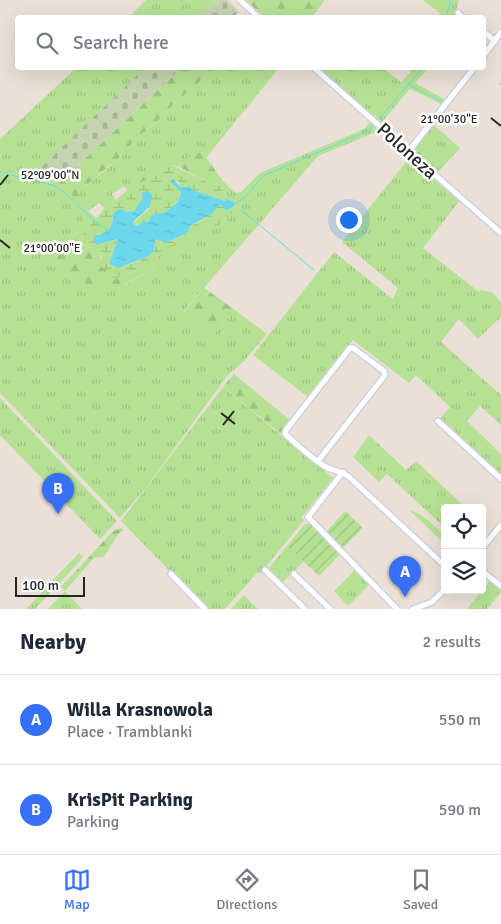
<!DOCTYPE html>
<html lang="en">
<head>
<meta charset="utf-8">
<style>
	:root { --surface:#fff; --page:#f6f6f7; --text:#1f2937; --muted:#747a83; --line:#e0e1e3; --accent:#386ff7 }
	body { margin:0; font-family:Signika,sans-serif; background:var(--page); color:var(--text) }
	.controls { position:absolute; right:15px; bottom:15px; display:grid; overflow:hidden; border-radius:5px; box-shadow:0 5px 20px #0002 }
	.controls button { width:45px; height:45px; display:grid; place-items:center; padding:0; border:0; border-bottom:1px solid var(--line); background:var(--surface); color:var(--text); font:25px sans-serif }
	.scale { position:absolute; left:15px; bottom:12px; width:70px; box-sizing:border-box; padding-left:5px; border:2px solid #272727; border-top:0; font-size:14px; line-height:18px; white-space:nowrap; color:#272727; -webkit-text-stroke:4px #fff; paint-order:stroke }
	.you { position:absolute; left:348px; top:219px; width:18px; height:18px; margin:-12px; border:4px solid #fff; border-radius:50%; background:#1a73e8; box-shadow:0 0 0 8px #1a73e833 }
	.badge { display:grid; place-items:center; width:32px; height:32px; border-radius:50%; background:var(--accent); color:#fff; font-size:16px; font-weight:700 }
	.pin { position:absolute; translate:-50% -41px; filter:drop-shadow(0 1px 2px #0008) }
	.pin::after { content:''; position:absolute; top:26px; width:18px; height:15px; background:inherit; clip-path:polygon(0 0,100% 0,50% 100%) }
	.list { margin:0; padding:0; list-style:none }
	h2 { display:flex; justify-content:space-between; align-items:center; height:65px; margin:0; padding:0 20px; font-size:21px }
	h2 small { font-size:16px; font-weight:400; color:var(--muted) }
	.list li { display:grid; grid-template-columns:32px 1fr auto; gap:15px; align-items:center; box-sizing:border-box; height:90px; padding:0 20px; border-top:1px solid var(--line) }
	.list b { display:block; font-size:19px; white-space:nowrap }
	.list p { margin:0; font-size:16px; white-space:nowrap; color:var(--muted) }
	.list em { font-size:16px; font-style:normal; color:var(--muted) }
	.icon { flex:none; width:28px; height:28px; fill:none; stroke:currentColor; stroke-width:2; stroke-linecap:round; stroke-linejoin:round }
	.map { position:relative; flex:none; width:501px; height:609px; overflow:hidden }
	.search { position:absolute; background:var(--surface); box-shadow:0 5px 20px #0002; left:15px; right:15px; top:15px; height:55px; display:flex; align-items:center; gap:12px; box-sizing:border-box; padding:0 18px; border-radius:5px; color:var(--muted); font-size:19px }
	.sheet { height:245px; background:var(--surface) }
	nav { display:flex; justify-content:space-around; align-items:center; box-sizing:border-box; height:70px; border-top:1px solid var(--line); background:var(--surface); font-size:14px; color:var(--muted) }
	nav a { display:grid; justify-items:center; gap:2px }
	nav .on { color:var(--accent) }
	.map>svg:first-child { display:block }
	.grass { fill:url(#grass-tufts) }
	.forest { fill:url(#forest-firs) }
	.wetland { fill:url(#wetland-marsh) }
	.cemetery { fill:url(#cemetery-stones) }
	.garden { fill:url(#garden-furrows) }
	.water { fill:url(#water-ripples) }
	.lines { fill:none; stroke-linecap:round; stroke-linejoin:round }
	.stream { stroke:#6bd7ec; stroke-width:1 }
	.street-casing { stroke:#ced3e0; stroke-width:8 }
	.street { stroke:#fff; stroke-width:5 }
	.ticks { fill:none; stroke:#272727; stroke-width:2 }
	.labels { text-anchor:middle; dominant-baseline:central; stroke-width:5; stroke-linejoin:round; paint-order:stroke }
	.street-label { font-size:19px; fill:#272727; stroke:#fff }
	.ticks-label { font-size:12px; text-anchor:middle; fill:#272727; stroke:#fff; stroke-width:5; stroke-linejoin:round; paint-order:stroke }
</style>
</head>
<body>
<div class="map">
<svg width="501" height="609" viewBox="0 0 501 609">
	<defs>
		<pattern id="grass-tufts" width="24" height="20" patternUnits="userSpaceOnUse" patternTransform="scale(1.25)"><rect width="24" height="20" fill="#b6e194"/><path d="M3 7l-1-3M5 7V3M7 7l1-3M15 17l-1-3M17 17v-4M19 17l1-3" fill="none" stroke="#9cc180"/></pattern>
		<pattern id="forest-firs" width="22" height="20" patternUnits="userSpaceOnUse" patternTransform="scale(1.25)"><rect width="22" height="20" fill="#b6e194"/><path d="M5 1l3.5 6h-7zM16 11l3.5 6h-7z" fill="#9cc180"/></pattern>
		<pattern id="wetland-marsh" width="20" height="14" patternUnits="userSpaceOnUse" patternTransform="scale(1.25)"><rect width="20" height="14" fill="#b6e194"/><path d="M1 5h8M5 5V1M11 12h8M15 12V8" fill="none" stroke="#9cc180"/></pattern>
		<pattern id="cemetery-stones" width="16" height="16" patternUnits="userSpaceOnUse" patternTransform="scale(1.25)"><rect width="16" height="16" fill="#c5d3b0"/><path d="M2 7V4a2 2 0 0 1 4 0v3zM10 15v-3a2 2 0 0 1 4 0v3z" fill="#a9b597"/></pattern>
		<pattern id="garden-furrows" width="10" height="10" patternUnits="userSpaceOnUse" patternTransform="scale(1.25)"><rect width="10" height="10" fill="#b6e194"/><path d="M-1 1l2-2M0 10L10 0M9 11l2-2" fill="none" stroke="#9cc180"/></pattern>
		<pattern id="water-ripples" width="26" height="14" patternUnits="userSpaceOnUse" patternTransform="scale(1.25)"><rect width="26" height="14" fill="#6bd7ec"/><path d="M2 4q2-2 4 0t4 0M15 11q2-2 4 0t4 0" fill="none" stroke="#5db9ca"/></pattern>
	</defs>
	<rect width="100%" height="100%" fill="#eae0d8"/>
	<g class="grass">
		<polygon points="146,0 216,0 198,17 128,18"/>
		<polygon points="423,0 459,0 454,17 439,18 440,13"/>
		<polygon points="76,68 147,68 58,183 81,190 109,167 136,138 156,123 164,113 215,68 279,68 206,158 202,152 180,163 179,167 172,165 154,172 150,168 130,182 132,187 128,191 124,186 112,194 116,200 105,208 99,203 88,211 97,219 92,223 85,216 79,232 70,238 75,282 81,283 125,285 155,267 154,264 165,247 188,238 212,225 218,226 237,209 234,202 227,199 224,191 217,184 223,181 235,193 241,192 260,173 364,129 370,122 378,129 374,133 318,156 183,312 213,335 235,310 267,334 244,361 227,376 148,485 120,518 0,393 0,139"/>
		<polygon points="317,68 383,68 401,82 414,68 429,68 415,83 446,100 443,105 410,89 382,122 374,115 372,117"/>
		<polygon points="434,125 460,148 437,173 431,168 440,158 435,153 417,145"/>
		<polygon points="410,157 460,200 423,248 479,292 481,290 492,292 501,302 501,317 478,339 459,319 441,342 501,395 501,425 480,406 467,421 501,454 501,476 439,420 450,407 416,375 409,383 353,340 308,397 253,355 334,252 393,299 398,288 342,242"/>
		<polygon points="223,387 333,478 301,518 304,520 260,574 258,572 225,609 207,609 121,521"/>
		<polygon points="0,398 117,521 100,539 0,435"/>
		<polygon points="369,435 406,470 416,461 466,508 446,508 443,506 444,527 387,474 379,482 353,457"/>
		<path d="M409,510C424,514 434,526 445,536V544Z"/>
		<polygon points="287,546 304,561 282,583 269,571 269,568"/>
		<polygon points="79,553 83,557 56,587 50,583"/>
		<polygon points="355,570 369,585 348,606 334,591"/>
		<polygon points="490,581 501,590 501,592 487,609 467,609"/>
		<polygon points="48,586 51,592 35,609 26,609"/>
		<polygon points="65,591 82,609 48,609"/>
		<polygon points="244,595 258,609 231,609"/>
	</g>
	<g class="forest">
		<polygon points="246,0 325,0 312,17 265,18"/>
		<polygon points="181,68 215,68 164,113 156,123 136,138 123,154 81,190 76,198 58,184"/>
		<polygon points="417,145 435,153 440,158 436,167 431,168 415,154 414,150"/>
		<polygon points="202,152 223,181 214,185 179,167 183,160"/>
		<polygon points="150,168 154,172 152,177 132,187 129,182"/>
		<polygon points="85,216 92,223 81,236 83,243 96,254 103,252 100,258 112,280 154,264 155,267 115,290 96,289 63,277 55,260 70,238 79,232"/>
		<polygon points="204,288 235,310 213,335 183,313"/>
		<polygon points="234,374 290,420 280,433 223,387"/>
		<polygon points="121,528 124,530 118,534 104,557 94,558 65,591 61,587 113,531"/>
	</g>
	<path class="wetland" d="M172,165L214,185L217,184L224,191L227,199L225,201L193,190L188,186L182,188L177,180L175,185L181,189C179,206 168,215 151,215L148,222L135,226L133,223L149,209L141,195L142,199L134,211L128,212L119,210L113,215L112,226L107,233L98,234L94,239L96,245L118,239L109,264C120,272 145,259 154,251L155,241L158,238L166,243L188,232L190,226L201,221L218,205H235L237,209L218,226L212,225L188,238L166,247L154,264L112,280L105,269L99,266L103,252L96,254L83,244L81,236L105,208L132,187L152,177L154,172Z"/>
	<g class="cemetery">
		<polygon points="216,0 227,0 239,12 233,17 198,17"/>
		<polygon points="145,68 181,68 62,180 35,173"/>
	</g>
	<g class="garden">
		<polygon points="345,511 363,528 342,549 338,542 326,532"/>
		<polygon points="305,524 310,524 340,555 319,576 287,546"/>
	</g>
	<path class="water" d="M172,178L182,188L189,186L193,190L225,201L227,199L234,202L235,205L226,211L221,205H218L213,213L190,226L188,232L166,243L157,239L155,241L154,251L147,257L118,268L109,264L118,239L96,245L94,239L95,235C108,234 113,228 113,214L119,209L128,212L134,211L142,199V192L148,191L152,194C153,210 141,212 133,223L135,226L140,225L143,221L148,222L151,215L166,212L178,202L181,192L171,182Z"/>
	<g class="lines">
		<g class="stream">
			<polyline points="446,18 451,0"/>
			<polyline points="499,83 501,84"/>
			<polyline points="409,85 443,102"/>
			<polyline points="378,120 423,68"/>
			<polyline points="0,172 26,179"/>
			<polyline points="31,180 56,186 73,200"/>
			<polyline points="77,204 94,221 109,230"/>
			<polyline points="234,204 244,198 263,176 370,130 375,123"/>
			<polyline points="241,210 314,270"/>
		</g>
		<defs>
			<g id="street">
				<polyline points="240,0 259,18"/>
				<polyline points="458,13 463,18"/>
				<polyline points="484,32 495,41"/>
				<polyline points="484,55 501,32"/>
				<polyline points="314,68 501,233"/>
				<polyline points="410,153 412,147 474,68"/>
				<polyline points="438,421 501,479"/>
				<path d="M318,461L385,375L384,371L353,348H350L286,430L285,434C298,445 312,459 326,467C333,471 339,470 348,476L445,566"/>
				<polyline points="343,472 308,517 397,609"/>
				<polyline points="482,548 501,525"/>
				<polyline points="265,570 305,609"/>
				<polyline points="482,571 501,586"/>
				<polyline points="171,574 205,609"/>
				<polyline points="294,574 330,609"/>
				<polyline points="413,609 432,602 445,589"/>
			</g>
		</defs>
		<use href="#street" class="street-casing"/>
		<use href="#street" class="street"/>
	</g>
	<path class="ticks" d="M491,118L501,126M0,185L8,175M0,240L10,248M221,413L235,424M223,425L234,411"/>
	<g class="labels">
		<g class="street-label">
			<text transform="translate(407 151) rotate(42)">Poloneza</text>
		</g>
	</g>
	<g class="ticks-label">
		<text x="449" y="123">21°00'30"E</text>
		<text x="50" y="179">52°09'00"N</text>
		<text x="52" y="252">21°00'00"E</text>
	</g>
</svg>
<div class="controls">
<button><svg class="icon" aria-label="locate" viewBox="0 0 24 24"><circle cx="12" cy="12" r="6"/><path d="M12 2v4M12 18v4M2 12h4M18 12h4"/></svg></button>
<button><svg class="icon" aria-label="layers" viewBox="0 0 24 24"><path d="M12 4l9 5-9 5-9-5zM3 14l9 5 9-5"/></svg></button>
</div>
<div class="scale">100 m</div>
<div class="you"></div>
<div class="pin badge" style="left:405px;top:597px">A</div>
<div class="pin badge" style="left:58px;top:514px">B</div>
<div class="search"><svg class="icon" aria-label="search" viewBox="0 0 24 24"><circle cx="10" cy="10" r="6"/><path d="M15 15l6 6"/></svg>Search here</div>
</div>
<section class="sheet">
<h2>Nearby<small>2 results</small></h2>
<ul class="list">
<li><span class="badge">A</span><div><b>Willa Krasnowola</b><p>Place · Tramblanki</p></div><em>550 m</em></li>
<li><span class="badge">B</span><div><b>KrisPit Parking</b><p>Parking</p></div><em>590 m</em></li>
</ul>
</section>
<nav>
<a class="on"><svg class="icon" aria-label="map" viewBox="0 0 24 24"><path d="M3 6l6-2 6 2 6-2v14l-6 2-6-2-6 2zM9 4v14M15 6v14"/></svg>Map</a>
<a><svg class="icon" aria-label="directions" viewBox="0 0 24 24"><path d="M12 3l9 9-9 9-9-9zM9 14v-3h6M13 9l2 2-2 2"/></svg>Directions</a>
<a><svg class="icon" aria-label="saved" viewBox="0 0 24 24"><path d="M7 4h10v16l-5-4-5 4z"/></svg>Saved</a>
</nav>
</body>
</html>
